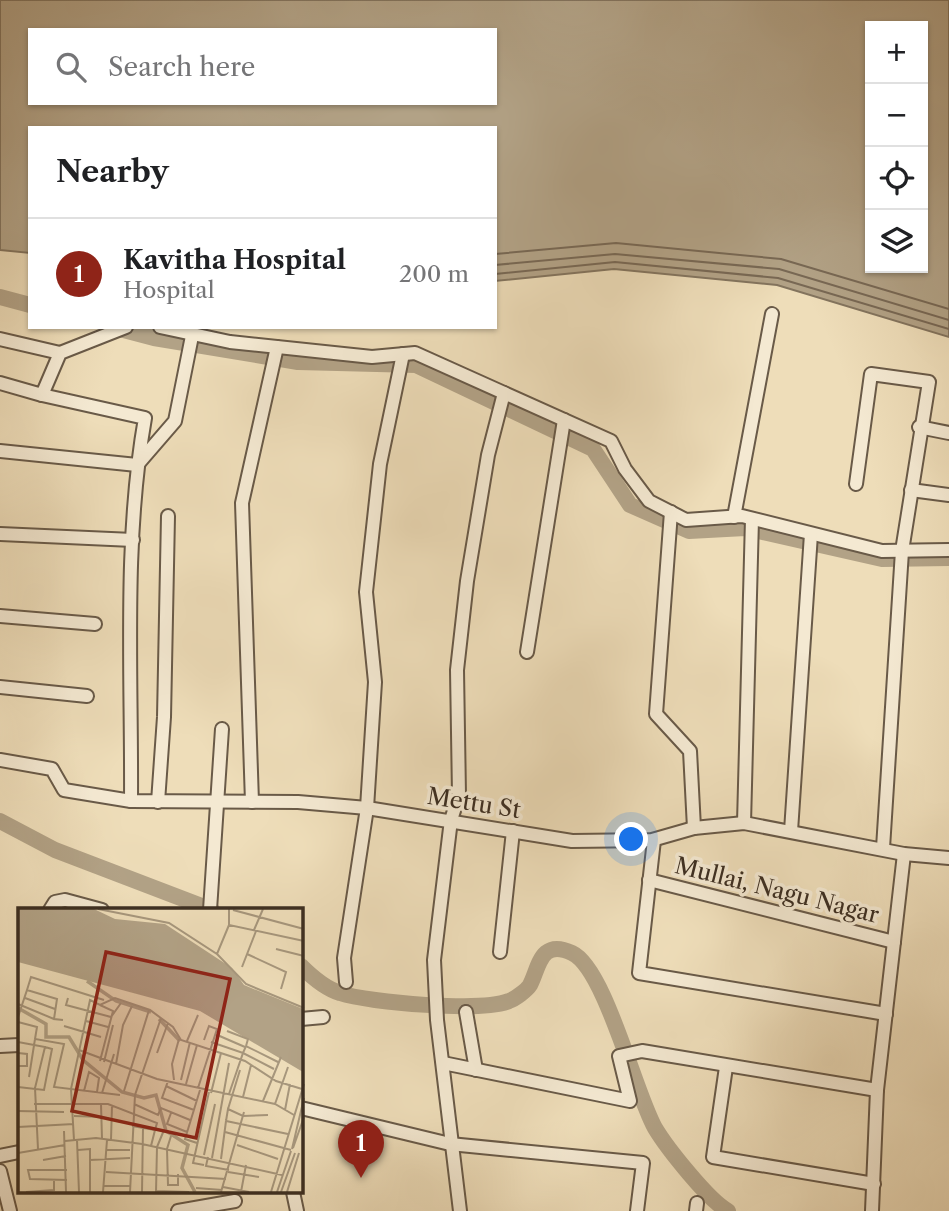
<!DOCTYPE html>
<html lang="en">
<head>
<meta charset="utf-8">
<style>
	:root { --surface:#fff; --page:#f2f2f2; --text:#202124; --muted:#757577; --line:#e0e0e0; --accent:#8f2418 }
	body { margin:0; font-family:"Libre Caslon Text",serif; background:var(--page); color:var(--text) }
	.controls { position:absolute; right:21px; top:21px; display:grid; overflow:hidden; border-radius:0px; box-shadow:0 2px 5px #0004 }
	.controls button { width:63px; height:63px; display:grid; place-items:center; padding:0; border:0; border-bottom:2px solid var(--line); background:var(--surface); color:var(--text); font:35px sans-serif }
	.you { position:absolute; left:632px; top:840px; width:24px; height:24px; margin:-18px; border:5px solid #fff; border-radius:50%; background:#1a73e8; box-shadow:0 0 0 10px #1a73e833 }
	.badge { display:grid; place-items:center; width:46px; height:46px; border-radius:50%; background:var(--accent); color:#fff; font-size:23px; font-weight:700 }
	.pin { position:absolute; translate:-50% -58px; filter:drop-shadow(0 2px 4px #0008) }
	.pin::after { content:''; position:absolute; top:37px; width:24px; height:21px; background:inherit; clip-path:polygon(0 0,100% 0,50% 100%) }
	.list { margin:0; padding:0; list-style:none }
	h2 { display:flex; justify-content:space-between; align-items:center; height:91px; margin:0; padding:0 28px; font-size:30px }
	h2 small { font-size:23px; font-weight:400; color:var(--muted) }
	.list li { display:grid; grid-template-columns:46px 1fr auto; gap:21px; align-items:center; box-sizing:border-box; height:112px; padding:0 28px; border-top:2px solid var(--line) }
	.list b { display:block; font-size:26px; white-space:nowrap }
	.list p { margin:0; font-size:23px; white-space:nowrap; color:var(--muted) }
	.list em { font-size:23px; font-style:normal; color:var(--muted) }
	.icon { flex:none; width:38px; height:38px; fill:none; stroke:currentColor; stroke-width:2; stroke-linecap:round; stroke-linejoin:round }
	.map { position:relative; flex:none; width:949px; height:1211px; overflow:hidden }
	.search { position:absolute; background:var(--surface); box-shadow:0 2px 5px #0004; left:28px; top:28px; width:469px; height:77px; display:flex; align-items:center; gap:18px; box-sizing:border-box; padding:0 24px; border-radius:0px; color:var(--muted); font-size:26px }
	.panel { position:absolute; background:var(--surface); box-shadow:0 2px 5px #0004; left:28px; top:126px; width:469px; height:203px; border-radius:0px }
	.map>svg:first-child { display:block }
	.water { fill:#b2a286; stroke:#83745e; stroke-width:2; fill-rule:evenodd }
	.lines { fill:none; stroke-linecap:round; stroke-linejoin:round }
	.shore { stroke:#786854; stroke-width:2 }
	.canal { stroke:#b2a286; stroke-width:16 }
	.minor-casing { stroke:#695a48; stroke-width:16 }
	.minor { stroke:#f4e9d2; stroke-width:12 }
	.labels { text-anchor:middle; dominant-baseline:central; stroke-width:7; stroke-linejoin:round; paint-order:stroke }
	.street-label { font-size:23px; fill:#3d2f22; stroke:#f4e9d2 }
	.inset-river { fill:none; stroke:#b2a286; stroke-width:3.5 }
	.inset-road { fill:none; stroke:#a7977d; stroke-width:2 }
	.view { fill:#8f2418; fill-opacity:0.15; stroke:#8f2418; stroke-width:3.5 }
	.inset-edge { fill:none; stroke:#3d2f22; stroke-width:3.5 }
</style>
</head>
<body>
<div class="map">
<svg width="949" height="1211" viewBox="0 0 949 1211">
	<rect width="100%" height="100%" fill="#eeddb9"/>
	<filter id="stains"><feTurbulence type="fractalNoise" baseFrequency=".00286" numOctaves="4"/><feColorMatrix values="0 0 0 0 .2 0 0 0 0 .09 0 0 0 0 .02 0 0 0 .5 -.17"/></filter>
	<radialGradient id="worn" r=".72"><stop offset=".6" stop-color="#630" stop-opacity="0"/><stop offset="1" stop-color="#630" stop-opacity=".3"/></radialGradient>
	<path class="water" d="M0,0H949V337L777,285L614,269L495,281V128H30V253L0,250ZM870,26H923V268H870ZM30,30H495V103H30Z"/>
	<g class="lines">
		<g class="shore">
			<polyline points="495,254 616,243 781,259 949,309"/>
			<polyline points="495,265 615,254 779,269 949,320"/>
			<polyline points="495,274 615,262 778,278 949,329"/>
		</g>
		<g class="canal">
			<polyline points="0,297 30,305"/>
			<polyline points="112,327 154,338 298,362 416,365 593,449 630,505 689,531 745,528 882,559 949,558"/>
			<polyline points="0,821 55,850 212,910"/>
			<path d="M301,966C311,976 327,989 340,993C370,1003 482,1012 509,1001C515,999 527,990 530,985C539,968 540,938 572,953C605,968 635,1093 655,1128C667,1148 709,1201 728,1211"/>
		</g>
		<defs>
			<g id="minor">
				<polyline points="160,327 230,342 372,357 415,353 611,441 625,469 649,501 686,520 742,516 882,551 949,550"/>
				<polyline points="0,339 60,353"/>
				<polyline points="0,383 42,395 60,353 126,327"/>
				<path d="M42,395L145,418C123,543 132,674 131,801"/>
				<polyline points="919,427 949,433"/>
				<polyline points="0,451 137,465 175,421 192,336"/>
				<polyline points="856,484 871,374 929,382 902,551 883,848"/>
				<polyline points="911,490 949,495"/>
				<polyline points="671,512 656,714 690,751 694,828"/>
				<polyline points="734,517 772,314"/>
				<polyline points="0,534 133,540"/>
				<polyline points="0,616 95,624"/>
				<polyline points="527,652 564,420"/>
				<polyline points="0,687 87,696"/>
				<polyline points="0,760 52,769 64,790 131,801 298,802 367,808 572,841 652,840 694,828 744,823 904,854 949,858"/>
				<polyline points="158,802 164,717 168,516"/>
				<polyline points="252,802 242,503 277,347"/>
				<polyline points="744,823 752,519"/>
				<polyline points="791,831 811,534"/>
				<polyline points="654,840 639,973 886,1014"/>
				<polyline points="649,880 894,942"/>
				<polyline points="50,910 55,902 65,900 102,910"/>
				<polyline points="210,910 222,729"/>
				<polyline points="500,952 513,831"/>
				<polyline points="346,982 344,958 367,808 375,682 366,592 380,464 403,354"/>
				<polyline points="466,1012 476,1070"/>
				<polyline points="301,1019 323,1017"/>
				<polyline points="0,1046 19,1045"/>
				<polyline points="443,1063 630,1101 619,1056 642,1051 877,1090"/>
				<polyline points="726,1067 713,1157 874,1184"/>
				<polyline points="301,1108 450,1144 643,1163 637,1211"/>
				<polyline points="0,1156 19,1152"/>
				<polyline points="0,1171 10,1211"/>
				<polyline points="293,1192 297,1211"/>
				<polyline points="178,1211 235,1201"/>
				<polyline points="460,1211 437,1020 434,960 451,820 459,795 457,670 467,581 488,455 504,393"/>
				<polyline points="696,1211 697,1203"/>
				<polyline points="872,1211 877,1090 904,854"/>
			</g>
		</defs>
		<use href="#minor" class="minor-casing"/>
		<use href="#minor" class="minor"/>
	</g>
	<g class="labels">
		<g class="street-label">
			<text transform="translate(474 803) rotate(9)">Mettu St</text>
			<text transform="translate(777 890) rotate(14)">Mullai, Nagu Nagar</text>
		</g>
	</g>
	<g transform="translate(18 908)">
		<rect width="285" height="285" fill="#eeddb9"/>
		<path d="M0,1H76L97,11L147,16L214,60L226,77L285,101V164L182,103L0,54Z" fill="#b2a286"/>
		<path class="inset-river" d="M69,73L98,93L133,104M0,100L28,116V129H51L65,152L104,184L126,190L138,187L148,223L170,237L164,260L177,284M141,111L162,133"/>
		<path class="inset-road" d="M80,1L151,15L199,46L211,17M211,1V17L286,33M215,2L286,21M236,22L245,1M258,41L286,48M199,46L228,76L286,100M229,46L268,64L263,81M224,59L238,23M9,82L13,69L86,92M7,90L37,101M50,90L48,97L93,109L103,95M0,96L36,111M82,97L95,103L82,153M0,109L9,82L39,91L36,111L45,112M68,113L90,119M0,114L19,119L17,131L46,136L36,179L102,187M46,118L83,129M209,123L230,131L228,138M197,126L227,139M169,133L180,107M0,134L27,139L17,180L20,241M193,134L225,145L228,138L260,154M61,142L139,171L257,196L276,207M0,145L9,146V158H0M139,145L150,115M86,154L95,117M98,156L105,117L114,98M11,169L17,131M156,172L154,156L161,131M163,172L172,134M150,173L144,190L176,202M168,176L179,137M148,178L179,193M0,179L26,182L34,141L27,139M180,180L199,121L191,118L186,132M66,183L71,164L81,170L79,184M106,183L131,102M84,185L96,146M193,185L203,145M211,186L225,145L256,161M225,189L233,157M245,193L263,149M16,196H90L139,215L137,222M83,196L84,231M116,196L140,207L143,200L172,212M257,196L270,159M210,201L222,162M267,202L272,176M0,203L46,204M153,205L149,216L169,224M56,208L85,209M208,213L210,201L225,208L250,207M114,218L137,222L133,238M0,219L56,216M46,223L48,284M207,224L273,242M153,228L149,241L150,277H160V266M56,232L53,181L72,92L82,97L97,90L132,102L155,119L163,132L227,153L258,173L284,181M59,232L61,284M93,232L94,197M47,233L78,230L124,236L264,267M179,235L167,231L182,182M219,237L260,251M275,240L286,209M274,241L286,190M60,242L72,241V284M89,242H112M0,245L47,237M186,247L197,196M190,249L188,258L211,262M194,250L211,155M203,251L208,213L270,226M25,252L48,248M72,252L112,250M186,257L175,255L191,184M88,264L208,271M210,264L241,269M49,272L12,271L10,262H49M86,278H112M205,279L231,284M178,280L204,282M138,283L171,284M8,284L36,282V272M85,284L89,232M112,284L117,187L143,110M124,284L125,220M138,284L139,239L146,222M203,284L226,204M223,284L228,257M253,284L286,176M259,284L273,243M263,284L277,245M269,284L281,245"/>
		<path class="view" d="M88,44L212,71L178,230L54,203Z"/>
		<rect width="285" height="285" class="inset-edge"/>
	</g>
	<rect width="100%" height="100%" filter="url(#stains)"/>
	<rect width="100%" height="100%" fill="url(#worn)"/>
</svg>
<div class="controls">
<button>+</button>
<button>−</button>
<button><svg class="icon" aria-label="locate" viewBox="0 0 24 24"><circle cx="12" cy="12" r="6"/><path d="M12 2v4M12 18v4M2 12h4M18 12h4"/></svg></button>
<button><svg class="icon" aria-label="layers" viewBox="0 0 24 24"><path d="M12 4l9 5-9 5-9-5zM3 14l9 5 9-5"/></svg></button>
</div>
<div class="you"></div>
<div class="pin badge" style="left:361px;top:1178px">1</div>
<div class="search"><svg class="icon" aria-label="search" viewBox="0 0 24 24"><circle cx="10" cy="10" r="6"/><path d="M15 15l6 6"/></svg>Search here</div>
<section class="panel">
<h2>Nearby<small></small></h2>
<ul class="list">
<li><span class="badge">1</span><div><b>Kavitha Hospital</b><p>Hospital</p></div><em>200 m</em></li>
</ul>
</section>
</div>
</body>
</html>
